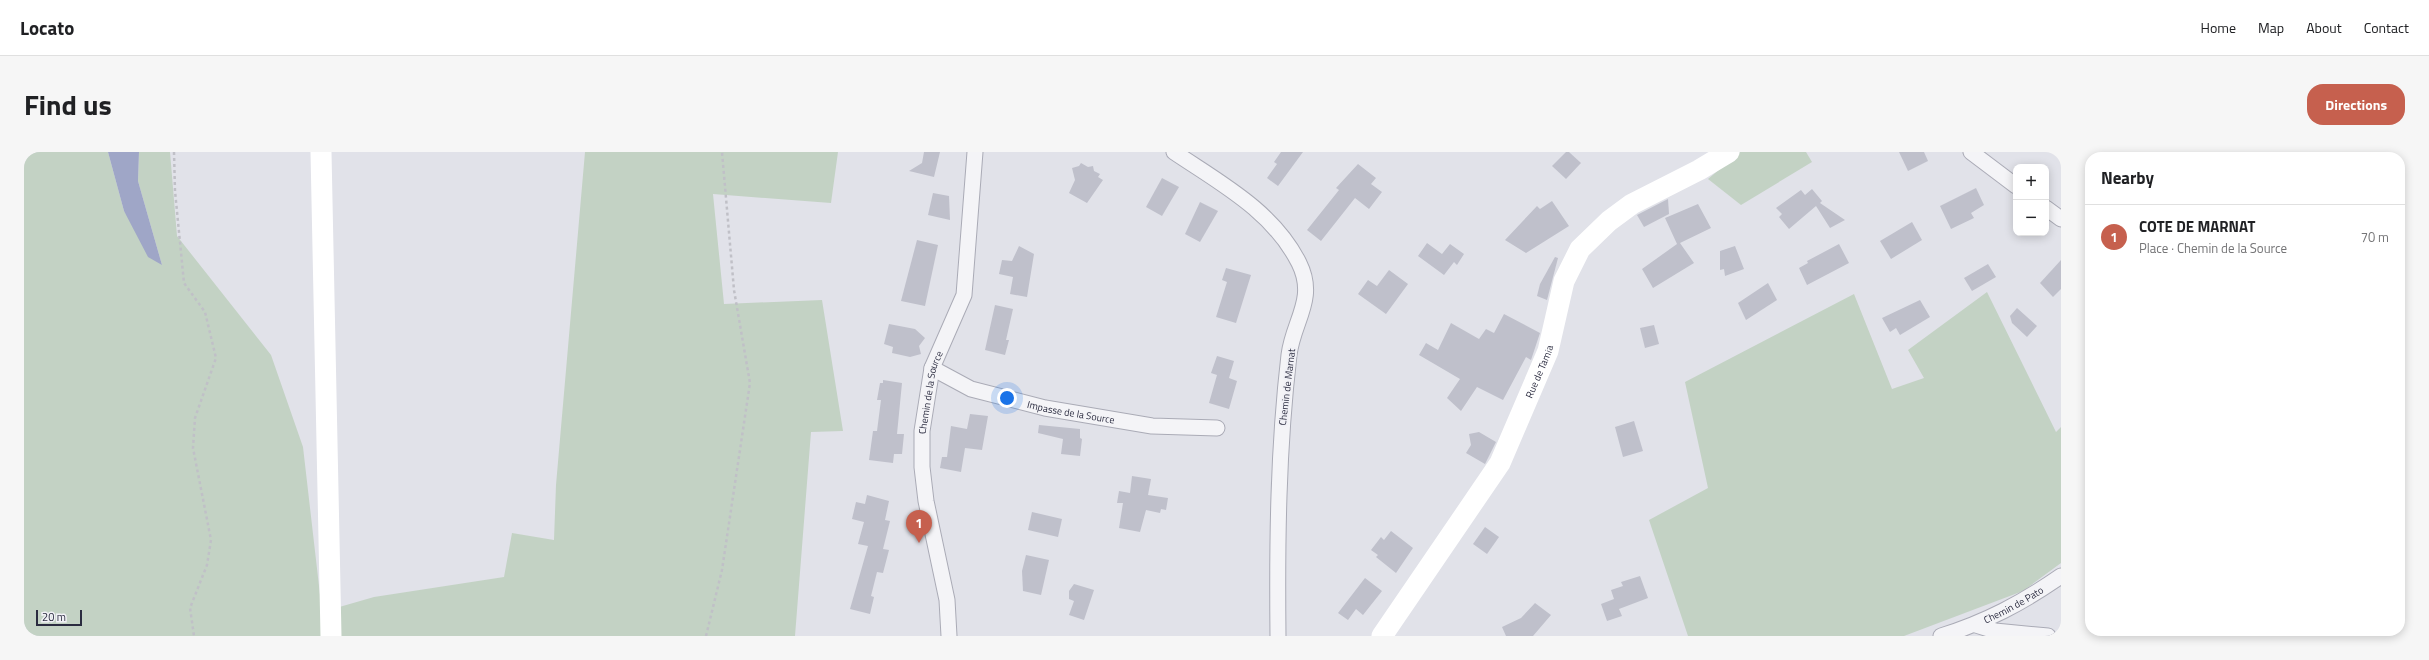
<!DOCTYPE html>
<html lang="en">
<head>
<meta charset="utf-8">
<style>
	:root { --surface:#fff; --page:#f6f6f6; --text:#202124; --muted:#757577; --line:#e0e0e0; --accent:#c6604e }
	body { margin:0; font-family:"Titillium Web",sans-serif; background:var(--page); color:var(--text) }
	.controls { position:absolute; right:12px; top:12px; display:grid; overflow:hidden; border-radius:8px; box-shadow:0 2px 10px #0003 }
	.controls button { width:36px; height:36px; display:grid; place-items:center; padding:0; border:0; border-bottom:1px solid var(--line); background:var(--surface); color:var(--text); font:20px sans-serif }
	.scale { position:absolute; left:12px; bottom:10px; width:46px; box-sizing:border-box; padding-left:4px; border:2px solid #2b2c40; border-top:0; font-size:11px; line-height:14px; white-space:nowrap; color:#2b2c40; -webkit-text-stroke:3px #f1f1f6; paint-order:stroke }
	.you { position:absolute; left:983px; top:246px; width:14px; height:14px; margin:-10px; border:3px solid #fff; border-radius:50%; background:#1a73e8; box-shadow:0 0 0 6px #1a73e833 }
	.badge { display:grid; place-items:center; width:26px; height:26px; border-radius:50%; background:var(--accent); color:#fff; font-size:13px; font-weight:700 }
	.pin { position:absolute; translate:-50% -33px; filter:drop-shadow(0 1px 2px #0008) }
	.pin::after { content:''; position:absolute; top:21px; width:14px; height:12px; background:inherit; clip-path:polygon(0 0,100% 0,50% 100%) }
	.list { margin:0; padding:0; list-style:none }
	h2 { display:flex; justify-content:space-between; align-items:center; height:52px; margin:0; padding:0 16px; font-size:17px }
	h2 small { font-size:13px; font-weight:400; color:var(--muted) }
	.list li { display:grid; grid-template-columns:26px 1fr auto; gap:12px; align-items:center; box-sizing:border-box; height:64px; padding:0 16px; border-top:1px solid var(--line) }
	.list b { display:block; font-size:15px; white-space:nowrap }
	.list p { margin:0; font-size:13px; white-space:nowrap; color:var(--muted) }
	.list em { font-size:13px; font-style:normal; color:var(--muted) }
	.map { position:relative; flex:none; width:2037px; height:484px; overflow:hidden; border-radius:16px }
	header { display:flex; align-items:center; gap:24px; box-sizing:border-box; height:56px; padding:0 20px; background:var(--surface); border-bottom:1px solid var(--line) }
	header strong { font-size:19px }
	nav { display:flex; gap:22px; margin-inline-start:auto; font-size:14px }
	.intro { display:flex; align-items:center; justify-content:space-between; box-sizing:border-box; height:96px; padding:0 24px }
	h1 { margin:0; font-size:28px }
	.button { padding:10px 18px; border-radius:16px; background:var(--accent); color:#fff; font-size:14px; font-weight:700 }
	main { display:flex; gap:24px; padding:0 24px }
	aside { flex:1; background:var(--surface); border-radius:16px; box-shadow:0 2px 10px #0003 }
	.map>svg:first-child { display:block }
	.green { fill:#c3d2c4 }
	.water { fill:#9fa6c7 }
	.building { fill:#bfc0cb }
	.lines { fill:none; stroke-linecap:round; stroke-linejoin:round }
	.street-casing { stroke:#aaabb6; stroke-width:17 }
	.path { stroke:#c0c0c7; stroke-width:2.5; stroke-dasharray:3 3; stroke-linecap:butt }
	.street { stroke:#f4f4f7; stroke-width:15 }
	.secondary { stroke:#fff; stroke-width:21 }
	.labels { text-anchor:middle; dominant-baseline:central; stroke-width:4; stroke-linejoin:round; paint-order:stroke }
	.street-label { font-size:10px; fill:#2b2c40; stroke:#f1f1f6 }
</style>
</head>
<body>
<header>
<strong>Locato</strong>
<nav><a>Home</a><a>Map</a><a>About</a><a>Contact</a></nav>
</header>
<div class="intro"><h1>Find us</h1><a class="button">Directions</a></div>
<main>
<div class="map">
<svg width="2037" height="484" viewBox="0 0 2037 484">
	<rect width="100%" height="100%" fill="#e1e2e9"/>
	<g class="green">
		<polygon points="0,0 84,0 100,59 138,113 114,29 115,0 146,0 153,84 247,203 279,295 298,460 350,445 480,425 488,381 530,388 532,333 561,0 814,0 807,51 689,42 700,152 798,148 819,279 787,280 771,484 0,484"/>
		<polygon points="1716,0 1782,0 1788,10 1717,53 1684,27"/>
		<polygon points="1963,140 2032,280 2037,275 2037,411 1999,439 1880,484 1664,484 1625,368 1684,336 1661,230 1830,142 1868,237 1900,226 1884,198"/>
	</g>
	<polygon class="water" points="84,0 115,0 114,29 138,113 124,105 100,59"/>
	<g class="building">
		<polygon points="900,0 916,0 910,25 885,19 898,11"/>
		<polygon points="1257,0 1279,0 1254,34 1243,26 1253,12 1250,10"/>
		<polygon points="1542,0 1545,0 1557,11 1542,27 1528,14"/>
		<polygon points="1875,0 1900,0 1904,9 1884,19"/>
		<polygon points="1057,11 1064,15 1069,14 1070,19 1076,22 1074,25 1079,28 1063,51 1045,41 1051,28 1048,16 1055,14"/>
		<polygon points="1334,12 1352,26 1347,32 1358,40 1345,57 1331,46 1297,89 1283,78 1315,38 1312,36"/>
		<polygon points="1138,26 1155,35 1138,64 1122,55"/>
		<polygon points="1952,36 1960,53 1947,61 1950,66 1927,77 1916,54"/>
		<polygon points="1788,37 1798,49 1796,51 1821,68 1806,76 1792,54 1765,77 1755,65 1758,62 1752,56 1777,38 1781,43"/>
		<polygon points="909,41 925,44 926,68 904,63"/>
		<polygon points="1644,47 1645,62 1620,75 1613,63"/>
		<polygon points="1528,49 1545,74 1502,101 1481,88 1513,54 1516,57"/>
		<polygon points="1176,50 1194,59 1176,90 1161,82"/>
		<polygon points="1674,52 1687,76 1656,91 1670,111 1629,136 1618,117 1653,92 1641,66"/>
		<polygon points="1888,70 1898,88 1867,107 1856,89"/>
		<polygon points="893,88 914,93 901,154 877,149"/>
		<polygon points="1403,91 1418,102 1426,92 1440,102 1433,113 1430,110 1420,123 1394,104"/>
		<polygon points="1815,92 1825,111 1783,133 1775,116 1784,111 1783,109"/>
		<polygon points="995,94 1010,102 1003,145 986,142 989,125 975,122 978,108 988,109"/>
		<polygon points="1711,94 1720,117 1701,124 1700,117 1696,118 1696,99"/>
		<polygon points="1531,105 1534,106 1523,148 1513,144 1516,132"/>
		<polygon points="2037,108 2037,137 2029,145 2016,131"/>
		<polygon points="1964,112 1972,125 1948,139 1940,126"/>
		<polygon points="1202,116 1227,123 1212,171 1192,165 1203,130 1198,128"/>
		<polygon points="1365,118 1384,132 1362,162 1334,142 1344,128 1353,134"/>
		<polygon points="1744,131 1753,148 1722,168 1714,151"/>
		<polygon points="1896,148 1906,165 1876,183 1872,176 1866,180 1858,166"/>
		<polygon points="971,153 989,157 982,188 985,188 981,203 961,198"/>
		<polygon points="1993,156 2013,174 2003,185 1988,171 1986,164"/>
		<polygon points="1480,162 1516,181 1507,208 1502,205 1479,248 1453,235 1437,259 1423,246 1436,227 1395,203 1402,191 1414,198 1427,171 1455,187 1462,177 1470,181"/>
		<polygon points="865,172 891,177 901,186 895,194 897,202 886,205 868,201 869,195 860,192"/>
		<polygon points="1630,173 1635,192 1621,196 1616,176"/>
		<polygon points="1193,204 1210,209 1205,226 1213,229 1205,257 1185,251 1193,223 1187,221"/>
		<polygon points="859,228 878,231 873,282 880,282 878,302 870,302 869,311 845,308 849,279 853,279 857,248 853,248 856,231 859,231"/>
		<polygon points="946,262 964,264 958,298 941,296 937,320 916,316 918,305 923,305 927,274 943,277"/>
		<polygon points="1610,269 1619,299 1599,305 1591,275"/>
		<polygon points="1015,273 1056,277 1056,286 1058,287 1056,304 1037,302 1039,287 1014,281"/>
		<polygon points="1455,280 1472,290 1461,312 1442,301 1447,293 1445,282"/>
		<polygon points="1108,324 1127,327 1124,343 1144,346 1142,358 1137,357 1136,361 1122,358 1116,380 1095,376 1099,351 1093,351 1095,339 1106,341"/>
		<polygon points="843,343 865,349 861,368 866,369 859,397 865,398 859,421 853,420 847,444 850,445 846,462 826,457 844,394 834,392 840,370 828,367 832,350 841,352"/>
		<polygon points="1008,360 1038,367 1034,385 1004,378"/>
		<polygon points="1461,375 1475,385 1463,402 1449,392"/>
		<polygon points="1367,379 1389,396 1372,421 1352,405 1354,403 1347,398 1357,385 1360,388"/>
		<polygon points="1002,403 1025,408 1017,443 999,439 998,419"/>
		<polygon points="1616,424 1624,446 1595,457 1598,464 1583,469 1577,452 1590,447 1587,438 1599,434 1597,430"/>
		<polygon points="1341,426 1358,439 1339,463 1332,457 1324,468 1314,461"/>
		<polygon points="1050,432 1070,438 1060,468 1045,463 1050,449 1045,447 1045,439"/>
		<polygon points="1511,451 1527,463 1509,484 1482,484 1478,475 1497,466"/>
	</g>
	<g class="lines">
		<defs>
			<g id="street">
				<path d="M1150,0C1196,31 1249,59 1275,111C1293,147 1269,169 1265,203C1254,297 1253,390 1254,484"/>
				<polyline points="1947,0 1992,34"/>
				<polyline points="2022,56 2037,67"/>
				<path id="s1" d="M908,216L947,237L1021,256L1128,274L1193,276"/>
				<polyline points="1952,473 1971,479 2024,484"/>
				<path id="s2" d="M925,484L923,448L902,349L898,315V279L908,216L940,143L951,0"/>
				<path id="s3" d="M1917,484C1962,470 1998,451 2037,424"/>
			</g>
		</defs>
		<use href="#street" class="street-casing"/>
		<g class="path">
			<polyline points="150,0 151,39 160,131 181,160 192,206 171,266 169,296 187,388 183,413 166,456 170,484"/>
			<polyline points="682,484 698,418 726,231 710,138 698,0"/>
		</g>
		<use href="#street" class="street"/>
		<g class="secondary">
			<polyline points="297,0 307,484"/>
			<path id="s4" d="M1358,484L1476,311L1524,199L1540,129L1556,97L1585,69L1608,52L1675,18L1705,0"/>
		</g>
	</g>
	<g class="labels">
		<g class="street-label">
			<text stroke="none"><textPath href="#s4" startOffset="309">Rue de Tamia</textPath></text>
			<text transform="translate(1263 235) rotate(-83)">Chemin de Marnat</text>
			<text stroke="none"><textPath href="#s2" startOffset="247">Chemin de la Source</textPath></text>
			<text stroke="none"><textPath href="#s1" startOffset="147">Impasse de la Source</textPath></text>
			<text stroke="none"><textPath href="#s3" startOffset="79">Chemin de Pato</textPath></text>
		</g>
	</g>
</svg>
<div class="controls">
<button>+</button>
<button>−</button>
</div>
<div class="scale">20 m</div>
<div class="you"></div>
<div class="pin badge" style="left:895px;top:391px">1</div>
</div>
<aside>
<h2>Nearby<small></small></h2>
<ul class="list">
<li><span class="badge">1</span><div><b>COTE DE MARNAT</b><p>Place · Chemin de la Source</p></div><em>70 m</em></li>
</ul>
</aside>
</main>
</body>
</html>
